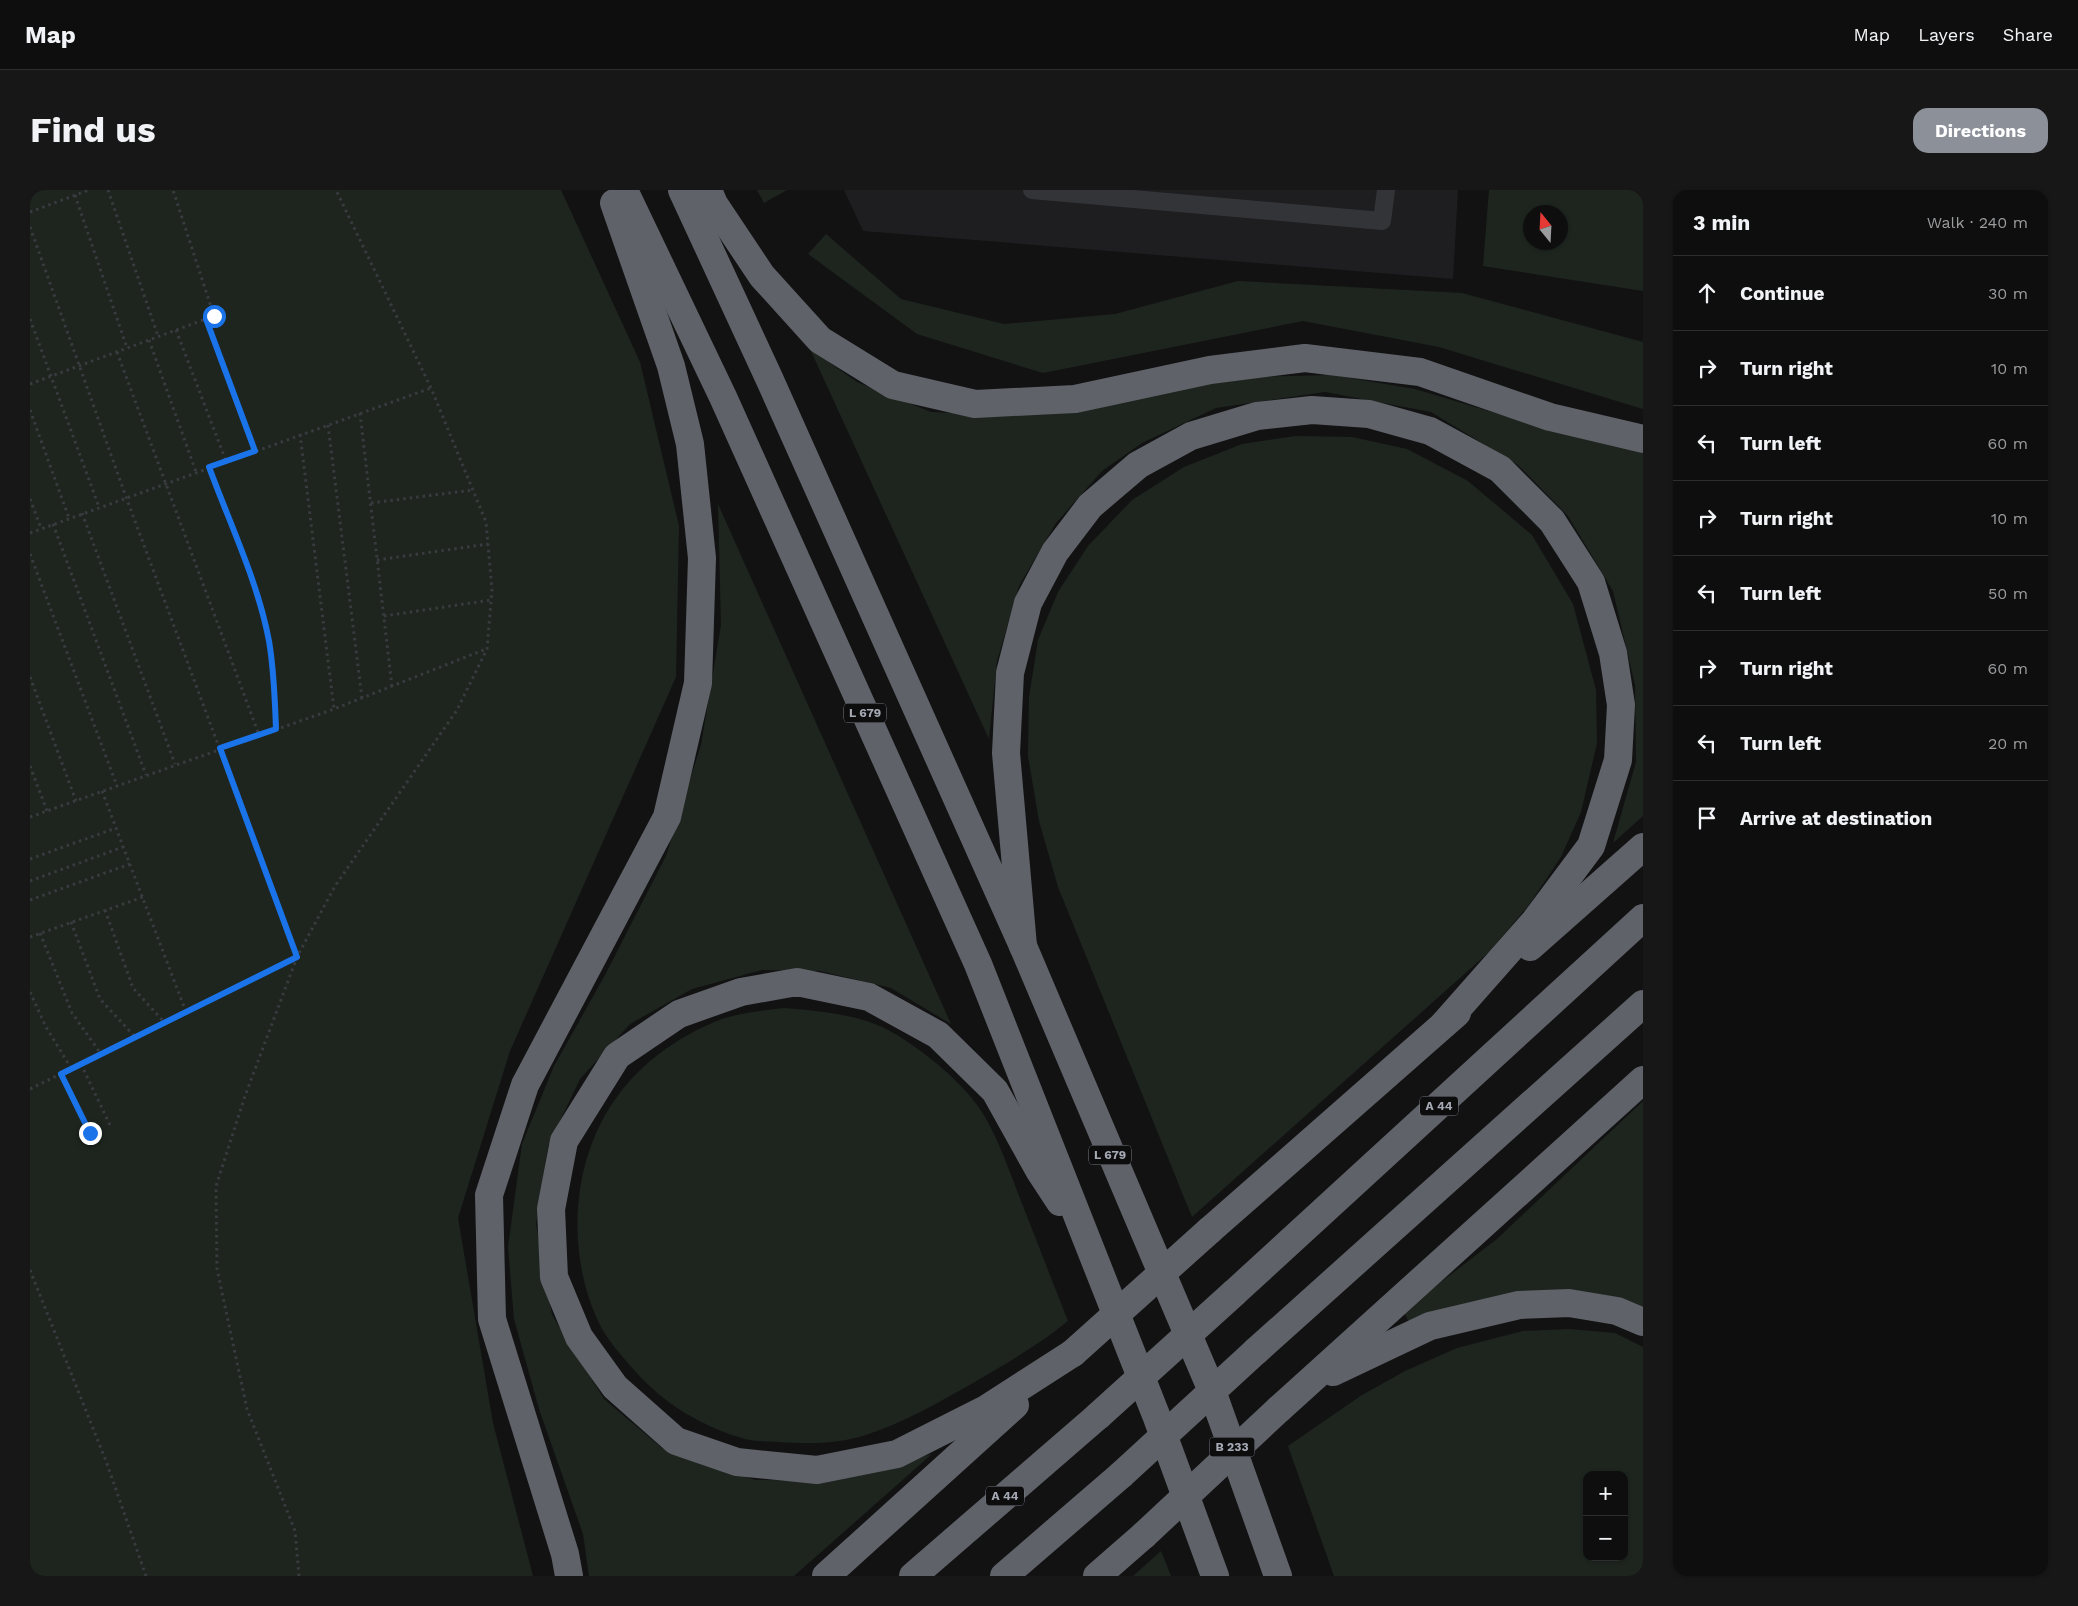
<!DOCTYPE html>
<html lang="en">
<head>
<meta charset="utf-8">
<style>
	:root { --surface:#0e0e0e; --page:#171717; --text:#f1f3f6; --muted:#9b9c9e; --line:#2e2e2e; --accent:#8c9099 }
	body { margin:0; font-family:"Work Sans",sans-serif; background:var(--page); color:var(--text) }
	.controls { position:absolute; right:15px; bottom:15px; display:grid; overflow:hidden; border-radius:10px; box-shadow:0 1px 4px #0004 }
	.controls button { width:45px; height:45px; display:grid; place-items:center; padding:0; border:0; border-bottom:1px solid var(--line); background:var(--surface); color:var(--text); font:25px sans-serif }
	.compass { position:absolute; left:1493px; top:15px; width:45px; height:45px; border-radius:50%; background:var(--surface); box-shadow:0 1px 4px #0004; rotate:342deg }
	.stop { position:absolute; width:15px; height:15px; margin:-11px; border:4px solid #1a73e8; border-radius:50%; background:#fff }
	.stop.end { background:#1a73e8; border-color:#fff; box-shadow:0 1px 5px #0008 }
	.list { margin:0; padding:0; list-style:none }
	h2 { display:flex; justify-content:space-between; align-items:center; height:65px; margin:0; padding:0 20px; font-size:21px }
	h2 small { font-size:16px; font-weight:400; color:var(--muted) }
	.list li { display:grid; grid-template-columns:32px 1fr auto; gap:15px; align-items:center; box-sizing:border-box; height:75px; padding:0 20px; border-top:1px solid var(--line) }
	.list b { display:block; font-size:19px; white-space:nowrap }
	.list em { font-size:16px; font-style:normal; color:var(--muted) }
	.icon { flex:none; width:28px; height:28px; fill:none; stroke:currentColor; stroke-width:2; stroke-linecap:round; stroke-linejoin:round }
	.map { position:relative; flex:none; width:1613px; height:1386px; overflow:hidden; border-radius:15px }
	header { display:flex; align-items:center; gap:30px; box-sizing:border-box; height:70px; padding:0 25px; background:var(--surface); border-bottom:1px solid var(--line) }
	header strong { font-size:24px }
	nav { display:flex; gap:28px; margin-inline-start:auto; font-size:18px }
	.intro { display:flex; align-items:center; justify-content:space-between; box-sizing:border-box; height:120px; padding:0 30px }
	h1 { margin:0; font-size:35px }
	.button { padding:12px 22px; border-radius:15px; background:var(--accent); color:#fff; font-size:18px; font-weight:700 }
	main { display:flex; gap:30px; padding:0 30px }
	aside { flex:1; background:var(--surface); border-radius:15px; box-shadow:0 1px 4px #0004 }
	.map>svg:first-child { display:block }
	.built { fill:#1e1e20 }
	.green { fill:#1e251f; fill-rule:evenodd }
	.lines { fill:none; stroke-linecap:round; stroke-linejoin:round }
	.path { stroke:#393b3f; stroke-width:3; stroke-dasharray:2.5 4; stroke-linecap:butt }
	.lane { stroke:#333438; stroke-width:18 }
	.highway { stroke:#5f6268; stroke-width:28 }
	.highway-bridge { stroke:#5f6268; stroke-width:28 }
	.route { stroke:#1a73e8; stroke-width:6 }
	.labels { text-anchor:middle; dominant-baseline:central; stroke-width:4.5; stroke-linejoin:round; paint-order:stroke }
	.shield { fill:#0d0d0e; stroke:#777a82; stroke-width:1 }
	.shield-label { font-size:12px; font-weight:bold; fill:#a4a9b3 }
</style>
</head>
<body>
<header>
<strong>Map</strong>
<nav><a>Map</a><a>Layers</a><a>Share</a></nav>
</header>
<div class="intro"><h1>Find us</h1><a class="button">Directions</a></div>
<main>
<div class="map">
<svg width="1613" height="1386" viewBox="0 0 1613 1386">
	<rect width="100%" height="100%" fill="#121213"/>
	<polygon class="built" points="814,0 1428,0 1423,89 833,41"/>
	<g class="green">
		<polygon points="0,0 531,0 610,172 649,336 646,487 480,861 428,1028 463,1233 503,1386 0,1386"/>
		<polygon points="727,0 757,0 734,13"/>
		<path d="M1459,0H1613V101L1453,76ZM1500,22H1530V52H1500Z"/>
		<polygon points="796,44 871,109 974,134 1085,124 1208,91 1432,103 1613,152 1613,219 1409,157 1273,131 1013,183 887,144 778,64"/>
		<polygon points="780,159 827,192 901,222 967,225 1029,224 1152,197 1220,187 1302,185 1385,199 1538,245 1613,262 1613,626 1583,653 1606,572 1605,495 1583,401 1538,326 1488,275 1401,222 1295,202 1186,218 1112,253 1072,281 1026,333 989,396 967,471 959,549"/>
		<polygon points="1266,246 1322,247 1377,259 1438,291 1502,345 1543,414 1566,500 1567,553 1551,622 1531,667 1499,715 1459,762 1162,1027 1028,697 1009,631 998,566 999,507 1008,450 1028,402 1058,356 1102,310 1154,277 1212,254"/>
		<polygon points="688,314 921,834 861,798 790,781 732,780 662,799 600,834 550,889 518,956 506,1034 522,1125 574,1209 632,1258 725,1290 803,1291 902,1264 764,1386 559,1386 553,1344 509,1219 484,1129 478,1057 492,954 524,876 575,785 636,666 671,555 691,435"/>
		<path d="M754,818C789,821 829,824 860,841C892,859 937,895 955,927C970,953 980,983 991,1011C1007,1051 1022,1091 1038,1131C1009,1155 975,1174 943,1193C908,1213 871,1234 833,1246C807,1254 776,1254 749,1252C738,1251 726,1252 715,1249C672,1237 633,1213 604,1180C592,1166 577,1150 569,1133C535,1062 541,967 589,904C612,873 647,848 682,833C704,823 730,821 754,818Z"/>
		<polygon points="1613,911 1613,1117 1380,1134 1373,1121 1467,1049"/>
		<path d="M1539,1139L1585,1143L1613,1157V1386H1304L1258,1256L1332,1205L1375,1181L1427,1158L1493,1141ZM1557,1285H1594V1367H1557Z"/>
		<polygon points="1131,1361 1141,1386 1103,1386"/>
	</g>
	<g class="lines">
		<g class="path">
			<polyline points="78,0 128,146"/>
			<polyline points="45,5 97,158"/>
			<polyline points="0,22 59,0"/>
			<polyline points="0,37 96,307 267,767 0,899"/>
			<polyline points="0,129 69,317"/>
			<polyline points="176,129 225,261"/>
			<polyline points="146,140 196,271"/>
			<polyline points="119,150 166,282"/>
			<polyline points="87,162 229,545"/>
			<polyline points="0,194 184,126 143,0"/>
			<polyline points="0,220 39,328"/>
			<polyline points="330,223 362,497"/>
			<polyline points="298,235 332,508"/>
			<polyline points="270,244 304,519"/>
			<path d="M179,277C200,334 228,392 239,451C244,480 245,510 246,539"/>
			<polyline points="0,309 11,338"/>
			<polyline points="341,313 443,300"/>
			<polyline points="52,323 145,574"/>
			<polyline points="23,334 116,585"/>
			<polyline points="0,343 401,198"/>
			<polyline points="0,364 87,596"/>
			<polyline points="347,370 458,354"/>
			<polyline points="354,426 461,410"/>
			<polyline points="0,487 46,611"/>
			<polyline points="0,576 17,621"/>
			<polyline points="72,601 156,822"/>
			<polyline points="0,627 304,519 456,459"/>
			<polyline points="0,669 86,638"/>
			<polyline points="0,691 93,657"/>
			<polyline points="0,710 100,674"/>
			<polyline points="75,720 103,798 134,832"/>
			<polyline points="41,732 70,809 105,847"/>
			<polyline points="10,743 42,823 71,864"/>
			<polyline points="0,747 113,707"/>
			<polyline points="0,802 16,837 41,878"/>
			<polyline points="51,874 80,935"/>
			<polyline points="31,884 61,943"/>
			<polyline points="0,1080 76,1271 116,1386"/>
			<polyline points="269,1386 265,1341 217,1219 187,1079 186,996 215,906 267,767 305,696 427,520 457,459 462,400 456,332 401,198 306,0"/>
		</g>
		<polyline class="lane" points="1002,0 1352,31 1356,0"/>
		<g class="highway">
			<polyline points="594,0 693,207 948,774 1126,1225 1185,1386"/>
			<polyline points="652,0 739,188 993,756 1182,1201 1248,1386"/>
			<polyline points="678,0 684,14 732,86 790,150 863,195 945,214 1045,209 1180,180 1275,168 1390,182 1520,227 1613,249"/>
			<polyline points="993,756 976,563 980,483 998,413 1025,362 1060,316 1108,275 1161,246 1227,226 1282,220 1339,224 1400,241 1470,279 1522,331 1561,392 1583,463 1591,515 1588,570 1561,656 1505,731 1414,834"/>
			<polyline points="1500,757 1613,657"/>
			<polyline points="1030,1012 1009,980 965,901 908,845 839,807 767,792 711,802 649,824 587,866 534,951 521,1019 524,1087 549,1147 585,1197 646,1251 707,1272 787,1280 867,1264 956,1219 1043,1163"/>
			<polyline points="1180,1040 1427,823"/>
			<polyline points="1204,1103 1613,728"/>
			<polyline points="1226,1161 1613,814"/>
			<polyline points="1303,1182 1400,1136 1489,1115 1539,1113 1587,1121 1613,1132"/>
			<polyline points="1249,1219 1613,890"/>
			<polyline points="539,1386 535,1364 462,1129 459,1005 495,895 637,627 668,493 672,368 660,254 641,176 584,13"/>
			<polyline points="796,1386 985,1215"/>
			<polyline points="883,1386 1068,1226"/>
			<polyline points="974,1386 1091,1285"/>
			<polyline points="1067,1386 1114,1345"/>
		</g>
		<g class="highway-bridge">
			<polyline points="1043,1163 1180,1040"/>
			<polyline points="1068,1226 1204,1103"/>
			<polyline points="1091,1285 1226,1161"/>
			<polyline points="1114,1345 1249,1219"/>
		</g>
	</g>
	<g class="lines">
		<path class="route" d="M60,943L31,884L267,767L190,558L246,539C245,510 244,480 239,451C228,392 200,334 179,277L225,261L176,129L184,126"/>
	</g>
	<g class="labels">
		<g class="shield">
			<rect x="814" y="513.5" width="42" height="19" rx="4"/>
			<rect x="1390" y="906.5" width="38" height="19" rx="4"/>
			<rect x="1059" y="955.5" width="42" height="19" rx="4"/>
			<rect x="1179.5" y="1247.5" width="45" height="19" rx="4"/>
			<rect x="956" y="1296.5" width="38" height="19" rx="4"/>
		</g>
		<g class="shield-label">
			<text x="835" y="523">L 679</text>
			<text x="1409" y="916">A 44</text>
			<text x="1080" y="965">L 679</text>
			<text x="1202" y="1257">B 233</text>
			<text x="975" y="1306">A 44</text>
		</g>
	</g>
</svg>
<div class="controls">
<button>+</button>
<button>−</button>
</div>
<svg class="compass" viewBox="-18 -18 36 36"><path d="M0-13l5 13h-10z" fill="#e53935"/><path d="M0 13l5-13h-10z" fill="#9b9c9e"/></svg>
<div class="stop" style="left:184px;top:126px"></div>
<div class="stop end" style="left:60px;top:943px"></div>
</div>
<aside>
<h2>3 min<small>Walk · 240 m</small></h2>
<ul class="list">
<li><svg class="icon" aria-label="ahead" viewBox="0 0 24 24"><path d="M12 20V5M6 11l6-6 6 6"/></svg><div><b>Continue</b></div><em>30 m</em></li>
<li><svg class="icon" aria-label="right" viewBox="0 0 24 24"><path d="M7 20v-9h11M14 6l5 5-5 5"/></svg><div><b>Turn right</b></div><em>10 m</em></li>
<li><svg class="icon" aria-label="left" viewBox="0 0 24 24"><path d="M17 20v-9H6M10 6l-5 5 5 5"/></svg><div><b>Turn left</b></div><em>60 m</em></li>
<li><svg class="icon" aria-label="right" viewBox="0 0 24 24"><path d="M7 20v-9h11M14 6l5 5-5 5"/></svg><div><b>Turn right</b></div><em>10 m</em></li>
<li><svg class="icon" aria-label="left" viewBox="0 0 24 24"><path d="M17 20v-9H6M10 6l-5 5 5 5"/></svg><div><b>Turn left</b></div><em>50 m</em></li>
<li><svg class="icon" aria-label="right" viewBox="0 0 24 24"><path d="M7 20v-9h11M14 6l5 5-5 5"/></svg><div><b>Turn right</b></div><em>60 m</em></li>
<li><svg class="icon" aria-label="left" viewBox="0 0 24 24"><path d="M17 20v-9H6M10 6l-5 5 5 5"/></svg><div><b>Turn left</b></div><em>20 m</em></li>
<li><svg class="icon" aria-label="arrive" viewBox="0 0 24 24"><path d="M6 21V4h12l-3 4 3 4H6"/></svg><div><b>Arrive at destination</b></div></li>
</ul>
</aside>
</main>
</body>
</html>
